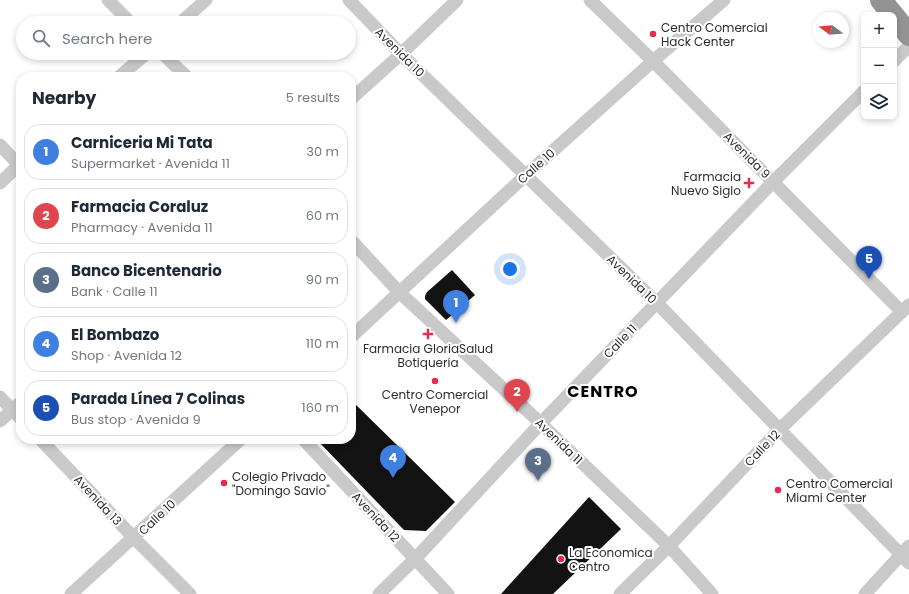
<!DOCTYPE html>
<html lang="en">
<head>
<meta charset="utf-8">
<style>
	:root { --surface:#fff; --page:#f2f2f3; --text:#1f2937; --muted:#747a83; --line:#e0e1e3; --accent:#0f766e }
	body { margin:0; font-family:Poppins,sans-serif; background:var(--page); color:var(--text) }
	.controls { position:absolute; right:12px; top:12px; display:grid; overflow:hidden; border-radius:8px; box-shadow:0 2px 6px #0003 }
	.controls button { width:36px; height:36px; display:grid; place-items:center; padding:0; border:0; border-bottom:1px solid var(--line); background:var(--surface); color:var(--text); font:20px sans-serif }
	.compass { position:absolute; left:813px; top:12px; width:36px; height:36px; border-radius:50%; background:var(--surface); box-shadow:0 2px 6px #0003; rotate:286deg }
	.you { position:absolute; left:510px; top:269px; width:14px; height:14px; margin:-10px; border:3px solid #fff; border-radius:50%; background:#1a73e8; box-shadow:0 0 0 6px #1a73e833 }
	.badge { display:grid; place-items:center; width:26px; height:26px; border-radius:50%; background:var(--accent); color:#fff; font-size:13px; font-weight:700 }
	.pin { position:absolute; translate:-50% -33px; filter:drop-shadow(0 1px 2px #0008) }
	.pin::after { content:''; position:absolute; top:21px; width:14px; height:12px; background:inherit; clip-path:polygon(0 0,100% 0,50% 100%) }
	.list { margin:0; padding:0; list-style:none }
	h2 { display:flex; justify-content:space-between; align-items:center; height:52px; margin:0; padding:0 16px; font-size:17px }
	h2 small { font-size:13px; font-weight:400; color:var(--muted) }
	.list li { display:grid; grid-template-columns:26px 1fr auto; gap:12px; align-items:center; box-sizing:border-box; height:56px; margin:0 8px 8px; padding:0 8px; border:1px solid var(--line); border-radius:16px }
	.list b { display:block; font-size:15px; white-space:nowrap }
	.list p { margin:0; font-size:13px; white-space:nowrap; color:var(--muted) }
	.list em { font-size:13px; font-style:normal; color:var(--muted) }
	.icon { flex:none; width:22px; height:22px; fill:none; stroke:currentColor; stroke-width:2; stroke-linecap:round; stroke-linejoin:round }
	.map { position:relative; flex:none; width:909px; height:594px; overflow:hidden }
	.search { position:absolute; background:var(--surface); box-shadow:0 2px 6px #0003; left:16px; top:16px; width:340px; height:44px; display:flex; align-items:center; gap:10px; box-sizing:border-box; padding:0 14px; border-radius:22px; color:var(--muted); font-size:15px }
	.panel { position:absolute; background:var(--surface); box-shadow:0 2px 6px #0003; left:16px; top:72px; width:340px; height:372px; border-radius:16px }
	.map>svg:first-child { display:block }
	.building { fill:#131313 }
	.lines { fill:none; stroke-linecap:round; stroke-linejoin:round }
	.street { stroke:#c9c9c9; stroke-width:13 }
	.highway { stroke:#939393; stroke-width:22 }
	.poi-dot { fill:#e72a4f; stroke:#fff; stroke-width:1.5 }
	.labels { text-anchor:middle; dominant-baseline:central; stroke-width:4; stroke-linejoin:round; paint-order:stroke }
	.poi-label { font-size:12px; fill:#2c2c2c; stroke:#fff; text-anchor:start }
	.street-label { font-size:12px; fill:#2c2c2c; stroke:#fff }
	.district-label { font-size:16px; font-weight:bold; letter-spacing:1px; fill:#000; stroke:#fff }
</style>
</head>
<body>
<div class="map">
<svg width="909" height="594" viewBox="0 0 909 594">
	<rect width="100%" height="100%" fill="#fff"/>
	<g class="building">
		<polygon points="452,270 475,295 446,320 425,299 425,296 427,292"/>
		<polygon points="351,400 455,502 426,531 404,530 316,439 351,439"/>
		<polygon points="589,497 621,529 553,594 501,594"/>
	</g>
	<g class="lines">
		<g class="street">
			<polyline points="108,0 131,23"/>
			<polyline points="349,0 401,54 657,303 909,563"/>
			<polyline points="590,0 653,61 902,312"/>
			<polyline points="180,23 206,0"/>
			<polyline points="162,53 187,77"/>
			<polyline points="894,61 909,46"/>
			<polyline points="119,77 147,53"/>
			<polyline points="351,99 401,54 457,0"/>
			<polyline points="0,145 21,167"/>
			<polyline points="0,183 21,163"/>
			<polyline points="351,240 399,292 534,417 669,546 712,594"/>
			<polyline points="351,337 526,175 653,61 724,0"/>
			<polyline points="0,397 21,419"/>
			<polyline points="0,421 21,402"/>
			<polyline points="40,439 134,538 190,594"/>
			<polyline points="303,439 448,594"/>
			<polyline points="71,594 241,439"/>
			<polyline points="379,594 415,559 541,423 773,182 864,91"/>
			<polyline points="620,594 669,546 780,429 909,305"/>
			<polyline points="865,594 909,546"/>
		</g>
		<g class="highway">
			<polyline points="881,0 893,15"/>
			<polyline points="894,16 909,35"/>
		</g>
	</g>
	<g class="poi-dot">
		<circle cx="653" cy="34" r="4"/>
		<path d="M747 177h4v4h4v4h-4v4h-4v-4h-4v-4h4z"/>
		<path d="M426 328h4v4h4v4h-4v4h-4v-4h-4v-4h4z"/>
		<circle cx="435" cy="381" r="4"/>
		<circle cx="224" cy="483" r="4"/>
		<circle cx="778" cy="490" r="4"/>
		<circle cx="561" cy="559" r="4"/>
	</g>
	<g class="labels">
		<g class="poi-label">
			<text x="661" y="27">Centro Comercial<tspan x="661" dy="14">Hack Center</tspan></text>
			<text x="741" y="176" text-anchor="end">Farmacia<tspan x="741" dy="14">Nuevo Siglo</tspan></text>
			<text x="428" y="348" text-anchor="middle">Farmacia GloriaSalud<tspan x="428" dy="14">Botiqueria</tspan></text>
			<text x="435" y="394" text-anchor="middle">Centro Comercial<tspan x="435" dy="14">Venepor</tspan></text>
			<text x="232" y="476">Colegio Privado<tspan x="232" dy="14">"Domingo Savio"</tspan></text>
			<text x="786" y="483">Centro Comercial<tspan x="786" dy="14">Miami Center</tspan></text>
			<text x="569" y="552">La Economica<tspan x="569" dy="14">Centro</tspan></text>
		</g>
		<g class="street-label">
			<text transform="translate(400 52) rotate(45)">Avenida 10</text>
			<text transform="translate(747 155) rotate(45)">Avenida 9</text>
			<text transform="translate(536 166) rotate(-42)">Calle 10</text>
			<text transform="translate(632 279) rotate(44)">Avenida 10</text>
			<text transform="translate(620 341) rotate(-46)">Calle 11</text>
			<text transform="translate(559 441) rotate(44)">Avenida 11</text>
			<text transform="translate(762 448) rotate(-46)">Calle 12</text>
			<text transform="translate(98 500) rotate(47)">Avenida 13</text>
			<text transform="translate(157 517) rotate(-43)">Calle 10</text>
			<text transform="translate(376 517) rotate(47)">Avenida 12</text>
		</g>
		<g class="district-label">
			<text x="603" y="391">CENTRO</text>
		</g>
	</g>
</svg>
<div class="controls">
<button>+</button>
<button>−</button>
<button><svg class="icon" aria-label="layers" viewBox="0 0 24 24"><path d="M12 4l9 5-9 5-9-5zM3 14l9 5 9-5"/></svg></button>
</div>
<svg class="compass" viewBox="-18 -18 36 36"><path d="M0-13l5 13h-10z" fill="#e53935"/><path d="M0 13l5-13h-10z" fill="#747a83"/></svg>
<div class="you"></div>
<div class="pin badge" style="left:456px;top:323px;background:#3f7fe0">1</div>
<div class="pin badge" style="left:517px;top:412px;background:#e0444e">2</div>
<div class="pin badge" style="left:538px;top:481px;background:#5c6f8a">3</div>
<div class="pin badge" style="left:393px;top:478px;background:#3f7fe0">4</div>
<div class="pin badge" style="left:869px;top:279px;background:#1a4fb4">5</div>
<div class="search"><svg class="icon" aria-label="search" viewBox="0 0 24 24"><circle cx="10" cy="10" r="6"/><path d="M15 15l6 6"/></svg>Search here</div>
<section class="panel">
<h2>Nearby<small>5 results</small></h2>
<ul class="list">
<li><span class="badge" style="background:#3f7fe0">1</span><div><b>Carniceria Mi Tata</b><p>Supermarket · Avenida 11</p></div><em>30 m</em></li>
<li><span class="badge" style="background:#e0444e">2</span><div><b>Farmacia Coraluz</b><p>Pharmacy · Avenida 11</p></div><em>60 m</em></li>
<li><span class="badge" style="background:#5c6f8a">3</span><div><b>Banco Bicentenario</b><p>Bank · Calle 11</p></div><em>90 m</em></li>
<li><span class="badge" style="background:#3f7fe0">4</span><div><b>El Bombazo</b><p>Shop · Avenida 12</p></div><em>110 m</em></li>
<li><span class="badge" style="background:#1a4fb4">5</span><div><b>Parada Línea 7 Colinas</b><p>Bus stop · Avenida 9</p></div><em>160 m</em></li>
</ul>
</section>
</div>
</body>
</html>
